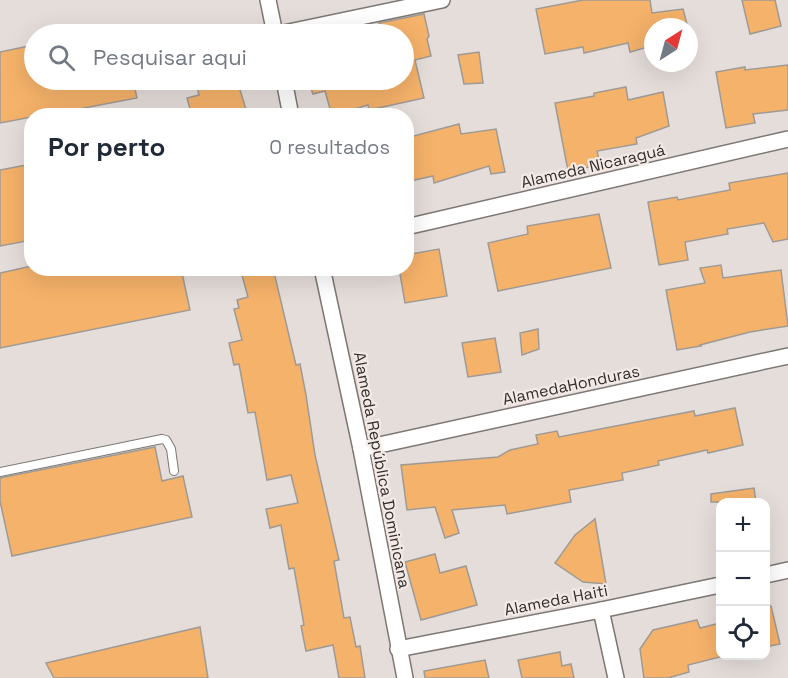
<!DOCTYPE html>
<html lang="pt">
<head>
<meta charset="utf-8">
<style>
	:root { --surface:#fff; --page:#f2f2f3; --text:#1f2937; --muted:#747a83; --line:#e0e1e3 }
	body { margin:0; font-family:"Space Grotesk",sans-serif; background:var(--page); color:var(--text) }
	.controls { position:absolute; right:18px; bottom:18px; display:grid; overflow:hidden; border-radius:12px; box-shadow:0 6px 24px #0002 }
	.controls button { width:54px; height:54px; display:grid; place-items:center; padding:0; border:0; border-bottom:2px solid var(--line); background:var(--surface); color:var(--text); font:30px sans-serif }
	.compass { position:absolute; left:644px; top:18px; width:54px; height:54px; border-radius:50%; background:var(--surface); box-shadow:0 6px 24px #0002; rotate:36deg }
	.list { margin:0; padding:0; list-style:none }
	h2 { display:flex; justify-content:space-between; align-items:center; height:78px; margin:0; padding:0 24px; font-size:26px }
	h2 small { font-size:20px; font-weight:400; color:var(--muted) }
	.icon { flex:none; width:33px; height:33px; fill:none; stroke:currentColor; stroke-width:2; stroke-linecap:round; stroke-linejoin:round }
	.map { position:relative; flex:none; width:788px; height:678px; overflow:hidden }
	.search { position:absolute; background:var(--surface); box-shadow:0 6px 24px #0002; left:24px; top:24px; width:390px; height:66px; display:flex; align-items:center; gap:15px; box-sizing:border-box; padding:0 21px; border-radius:33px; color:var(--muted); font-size:22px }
	.panel { position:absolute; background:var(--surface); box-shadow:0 6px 24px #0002; left:24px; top:108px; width:390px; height:168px; border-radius:24px }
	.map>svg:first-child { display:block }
	.building { fill:#f5b26a; stroke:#a09a95; stroke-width:1.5 }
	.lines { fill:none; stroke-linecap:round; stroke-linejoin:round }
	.lane-casing { stroke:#7e7773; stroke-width:10 }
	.street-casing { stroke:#7e7773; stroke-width:18 }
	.lane { stroke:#fff; stroke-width:8 }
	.street { stroke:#fff; stroke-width:15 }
	.labels { text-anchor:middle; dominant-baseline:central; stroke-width:4.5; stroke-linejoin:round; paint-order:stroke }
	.street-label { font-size:16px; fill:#322e2d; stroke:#f3eae6 }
</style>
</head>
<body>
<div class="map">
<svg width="788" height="678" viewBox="0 0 788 678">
	<rect width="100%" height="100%" fill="#e5ddd9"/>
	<g class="building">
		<polygon points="583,0 650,0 652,13 683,9 687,24 653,27 653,37 646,39 648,47 630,52 628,43 584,53 583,47 545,54 536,9"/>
		<polygon points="742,0 775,0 781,26 750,34"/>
		<polygon points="424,14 429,36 427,39 431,56 415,60 424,98 369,110 368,105 332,116 325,91 313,94 308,80 404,80 404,34 381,34 379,23"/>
		<polygon points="34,45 34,80 133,80 137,98 42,116 32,116 32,117 0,123 0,52"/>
		<polygon points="479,52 483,83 464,84 458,55"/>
		<polygon points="788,65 788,110 753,114 755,123 726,128 716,72 745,67 745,70"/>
		<polygon points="195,80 237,80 248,116 192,116 187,98 199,95"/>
		<polygon points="626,87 628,100 663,92 669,126 636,138 637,144 597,151 600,165 568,171 555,103 594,96 594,93"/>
		<polygon points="459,124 461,134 496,129 505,172 491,174 489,166 434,183 433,176 406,182 406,138"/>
		<polygon points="32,164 32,240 0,246 0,170"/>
		<polygon points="788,173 788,239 773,242 764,223 727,229 728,234 685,242 688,260 659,265 648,202 677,197 678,200 730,190 729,183"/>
		<polygon points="599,214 611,268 498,291 488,243 528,234 527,226"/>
		<polygon points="439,249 447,296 405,303 399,268 406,268 406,255"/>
		<polygon points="721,265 723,278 781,270 788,326 750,332 700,345 701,346 677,350 666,290 705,283 700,268"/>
		<polygon points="32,266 32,268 181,268 190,310 0,348 0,273"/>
		<polygon points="240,268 273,268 296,365 300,364 306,395 315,455 339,560 334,561 344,618 350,617 356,647 360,646 365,678 339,678 333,645 306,651 301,626 304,625 294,568 289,569 281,525 270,528 266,509 298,503 291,475 267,480 255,412 248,413 239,364 234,365 229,343 242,340 234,309 239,308 237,300 248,297"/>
		<polygon points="538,329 539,349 522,355 520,333"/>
		<polygon points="495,338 501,372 468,377 462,343"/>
		<polygon points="735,408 743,445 708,453 707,450 658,461 659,465 622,473 623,480 569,490 571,502 507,514 505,505 452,510 459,533 445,538 435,507 407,510 401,465 498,457 510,450 538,444 536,435 557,431 559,437 694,411 695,416"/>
		<polygon points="155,447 162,481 183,476 192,517 12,556 0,501 0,478"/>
		<polygon points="754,488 756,502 711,502 711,494"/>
		<polygon points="595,519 606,584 583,582 555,563 575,535"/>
		<polygon points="435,554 440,573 466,566 477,605 421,620 405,562"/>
		<polygon points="771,606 780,644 765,647 765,607"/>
		<polygon points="697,620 700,628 720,623 720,657 688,665 689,672 668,678 644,678 640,649 653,630"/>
		<polygon points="200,627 208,678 54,678 46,663"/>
		<polygon points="560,652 562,666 571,664 574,678 522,678 518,660"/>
		<polygon points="485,660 489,678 425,678 424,671"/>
	</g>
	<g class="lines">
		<defs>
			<polyline id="lane" points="0,472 162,439 166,440 171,449 174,471"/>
			<g id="street">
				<polyline points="268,0 275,34"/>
				<polyline points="279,34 442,0"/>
				<polyline points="284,80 291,116"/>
				<polyline points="406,227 788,139"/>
				<polyline points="322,268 361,449 405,678"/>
				<polyline points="361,449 788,356"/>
				<polyline points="766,575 788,570"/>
				<polyline points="601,610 616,678"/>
				<polyline points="398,649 601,610 720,585"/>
			</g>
		</defs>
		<use href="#lane" class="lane-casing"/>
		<use href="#street" class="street-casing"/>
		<use href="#lane" class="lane"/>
		<use href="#street" class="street"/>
	</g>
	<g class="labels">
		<g class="street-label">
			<text transform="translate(593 166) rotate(-13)">Alameda Nicaraguá</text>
			<text transform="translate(571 385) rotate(-12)">AlamedaHonduras</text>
			<text transform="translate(382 470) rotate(79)">Alameda República Dominicana</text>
			<text transform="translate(556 600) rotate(-11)">Alameda Haiti</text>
		</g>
	</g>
</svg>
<div class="controls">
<button>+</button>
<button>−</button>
<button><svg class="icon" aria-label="locate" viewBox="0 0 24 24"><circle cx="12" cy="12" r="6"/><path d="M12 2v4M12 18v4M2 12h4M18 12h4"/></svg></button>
</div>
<svg class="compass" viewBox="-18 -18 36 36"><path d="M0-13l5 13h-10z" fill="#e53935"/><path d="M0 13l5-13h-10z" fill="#747a83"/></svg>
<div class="search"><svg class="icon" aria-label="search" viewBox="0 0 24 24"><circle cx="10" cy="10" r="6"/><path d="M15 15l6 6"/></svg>Pesquisar aqui</div>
<section class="panel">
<h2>Por perto<small>0 resultados</small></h2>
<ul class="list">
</ul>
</section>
</div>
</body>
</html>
